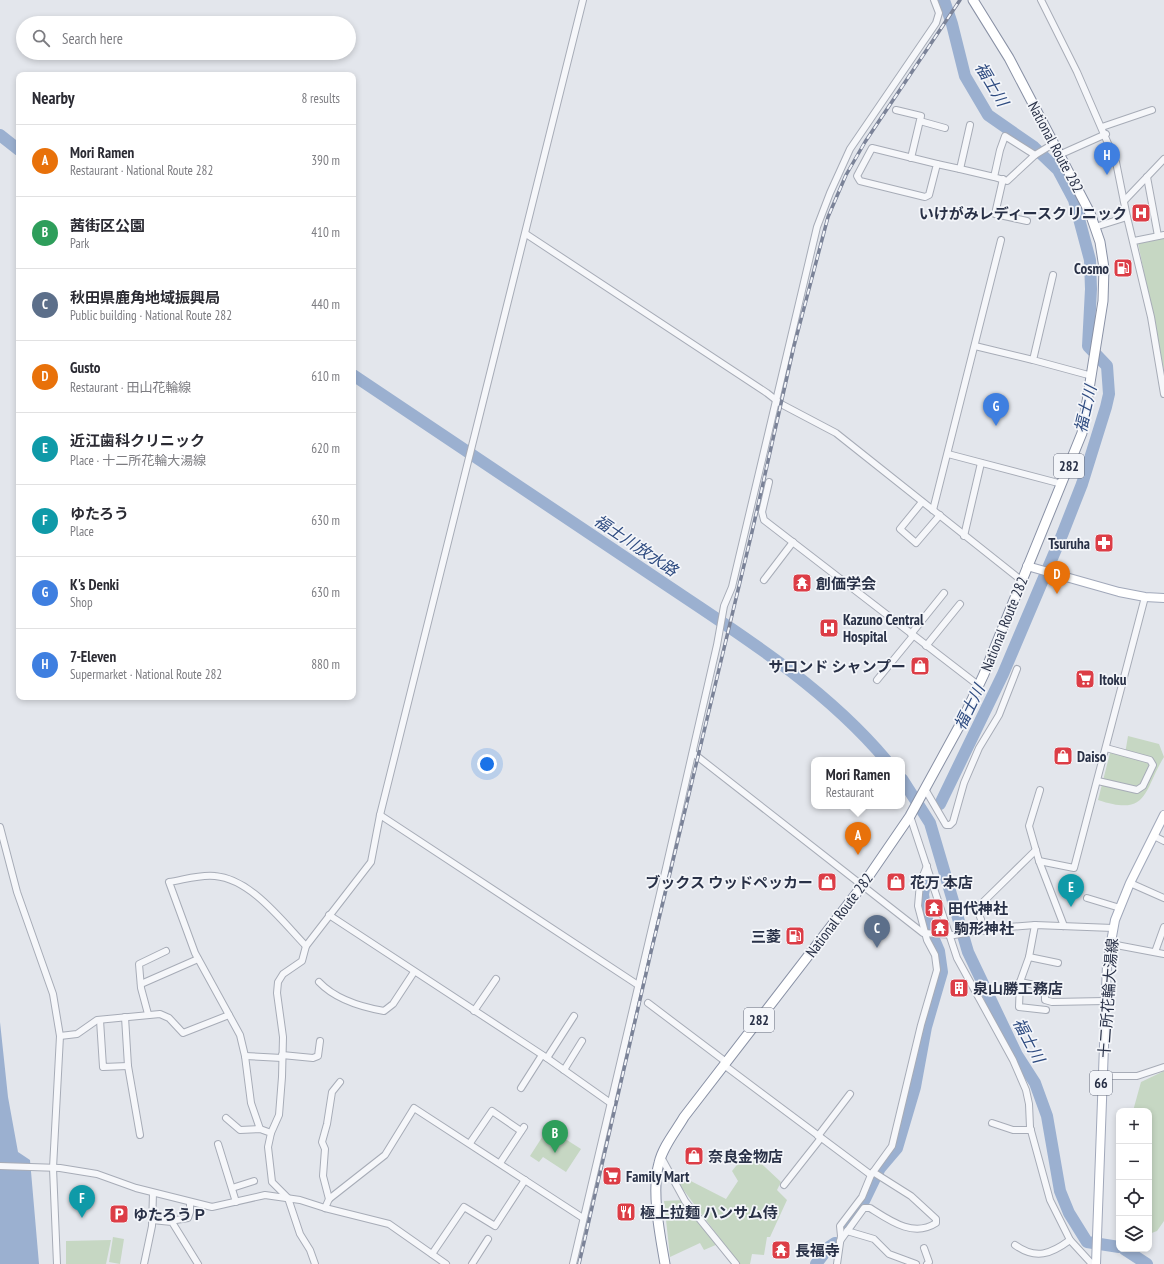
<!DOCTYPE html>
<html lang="en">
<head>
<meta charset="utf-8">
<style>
	:root { --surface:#fff; --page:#f7f7f7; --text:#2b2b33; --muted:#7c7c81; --line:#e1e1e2; --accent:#0f766e }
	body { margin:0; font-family:"PT Sans Narrow","Noto Sans JP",sans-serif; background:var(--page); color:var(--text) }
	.controls { position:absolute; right:12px; bottom:12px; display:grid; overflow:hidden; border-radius:8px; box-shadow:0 2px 6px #0003 }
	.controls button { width:36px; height:36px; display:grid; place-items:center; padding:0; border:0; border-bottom:1px solid var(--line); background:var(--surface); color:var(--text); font:20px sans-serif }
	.you { position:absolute; left:487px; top:764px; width:14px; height:14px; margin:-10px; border:3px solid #fff; border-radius:50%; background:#1a73e8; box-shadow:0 0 0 6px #1a73e833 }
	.badge { display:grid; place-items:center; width:26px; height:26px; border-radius:50%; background:var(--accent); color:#fff; font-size:13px; font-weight:700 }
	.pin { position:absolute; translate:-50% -33px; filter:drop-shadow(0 1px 2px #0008) }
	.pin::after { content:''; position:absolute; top:21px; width:14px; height:12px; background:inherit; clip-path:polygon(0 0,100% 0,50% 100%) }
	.popup { position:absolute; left:811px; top:757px; width:94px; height:52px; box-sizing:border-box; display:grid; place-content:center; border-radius:8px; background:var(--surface); filter:drop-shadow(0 1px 3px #0005); font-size:13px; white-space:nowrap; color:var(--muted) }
	.popup b { font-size:15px; color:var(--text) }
	.popup::after { content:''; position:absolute; left:50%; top:100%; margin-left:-8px; border:8px solid transparent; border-top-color:var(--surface) }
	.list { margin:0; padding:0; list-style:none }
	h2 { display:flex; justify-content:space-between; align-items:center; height:52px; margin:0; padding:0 16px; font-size:17px }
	h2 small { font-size:13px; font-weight:400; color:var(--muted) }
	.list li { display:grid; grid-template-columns:26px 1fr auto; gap:12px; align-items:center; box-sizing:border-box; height:72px; padding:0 16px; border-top:1px solid var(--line) }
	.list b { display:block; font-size:15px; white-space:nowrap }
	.list p { margin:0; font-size:13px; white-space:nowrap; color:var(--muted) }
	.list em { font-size:13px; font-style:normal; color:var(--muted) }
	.icon { flex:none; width:22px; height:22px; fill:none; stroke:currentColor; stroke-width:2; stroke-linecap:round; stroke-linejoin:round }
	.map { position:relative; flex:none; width:1164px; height:1264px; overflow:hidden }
	.search { position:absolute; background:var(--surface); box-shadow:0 2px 6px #0003; left:16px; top:16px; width:340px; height:44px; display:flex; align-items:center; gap:10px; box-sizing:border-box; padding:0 14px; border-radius:22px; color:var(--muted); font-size:15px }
	.panel { position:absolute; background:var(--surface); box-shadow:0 2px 6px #0003; left:16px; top:72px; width:340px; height:628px; border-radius:8px }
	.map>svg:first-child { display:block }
	.green { fill:#c6d7c3 }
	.water { fill:#9bb0d0 }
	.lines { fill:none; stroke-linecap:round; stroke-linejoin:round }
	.river { stroke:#9bb0d0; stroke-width:12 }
	.minor-casing { stroke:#a7acb7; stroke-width:8 }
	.major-casing { stroke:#a1a8ba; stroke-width:10 }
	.highway-casing { stroke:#8991a5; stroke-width:11 }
	.minor { stroke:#f6f7fa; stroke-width:6 }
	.major { stroke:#fff; stroke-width:8 }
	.highway { stroke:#fff; stroke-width:9 }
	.rail-casing { stroke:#7b8398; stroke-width:3.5 }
	.rail { stroke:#f3f5f9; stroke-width:2; stroke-dasharray:6; stroke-linecap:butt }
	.labels { text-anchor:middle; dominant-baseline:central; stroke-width:3.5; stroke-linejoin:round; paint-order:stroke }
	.shield { fill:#f3f5f9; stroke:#666c7c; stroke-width:1 }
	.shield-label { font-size:14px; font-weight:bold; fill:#293147 }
	.street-label { font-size:15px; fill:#293147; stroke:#f3f5f9 }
	.poi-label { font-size:15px; font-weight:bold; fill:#293147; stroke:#f3f5f9; text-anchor:start }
	.water-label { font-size:16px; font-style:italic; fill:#2e4b80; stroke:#f3f5f9 }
</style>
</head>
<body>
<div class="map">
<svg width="1164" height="1264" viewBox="0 0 1164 1264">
	<rect width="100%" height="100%" fill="#e3e6ec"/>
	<g class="green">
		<polygon points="1164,237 1164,371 1138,243"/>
		<path d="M1128,736L1159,744L1164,757C1143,791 1149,817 1098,800L1110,753L1125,754Z"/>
		<polygon points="1164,1071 1164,1221 1157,1231 1149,1234 1149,1111 1133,1111 1141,1082"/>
		<polygon points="548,1128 581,1149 566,1172 543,1157 539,1162 530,1156"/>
		<polygon points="748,1151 781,1182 777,1190 787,1200 770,1237 767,1237 764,1255 752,1254 750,1264 739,1264 679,1184 681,1176 726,1199 738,1181 732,1171"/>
		<polygon points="683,1200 718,1244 704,1250 700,1243 670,1257 664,1201"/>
		<polygon points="113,1237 124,1239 120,1264 109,1262"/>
		<polygon points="111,1240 106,1264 66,1264 66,1241"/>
	</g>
	<polygon class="water" points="0,1022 8,1097 18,1152 30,1160 39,1264 0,1264"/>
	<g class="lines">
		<g class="river">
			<polyline points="0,135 19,150"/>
			<path d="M353,375C452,441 551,508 650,574C733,630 821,683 886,760"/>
			<polyline points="902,779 930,823 968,952 1017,1055 1035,1083 1047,1116 1060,1191 1069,1213 1087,1242 1119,1247"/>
			<polyline points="940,804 1003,674 1062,535 1082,484 1106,407 1109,394 1107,366 1088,346 1091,289 1090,260 1074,200 1058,170 1034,147 988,115 965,76 952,24 944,0"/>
			<polyline points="846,1230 864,1201 880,1168 897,1148 915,1087 926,1027 942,972 939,951 928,925 925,908 923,894 926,879"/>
			<polyline points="1124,1249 1147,1264"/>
			<polyline points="816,1264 829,1247 835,1243"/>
		</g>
		<defs>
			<g id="minor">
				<polyline points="1041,0 1077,72 1116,162 1127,217 1151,317 1164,394"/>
				<polyline points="896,110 921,116 911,158"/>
				<polyline points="920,121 945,128"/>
				<polyline points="1102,127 1152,110"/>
				<polygon points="872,148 937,164 929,195 925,197 860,181 857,176"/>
				<polyline points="1035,155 1053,144"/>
				<polyline points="1059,155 1106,134"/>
				<polyline points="937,164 960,169 970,125"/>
				<polyline points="960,169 994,177 1000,150 1005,136 1035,155 1007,181 994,177"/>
				<polyline points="1147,177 1158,236"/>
				<polyline points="1003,179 995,214 1027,221"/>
				<polyline points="1124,201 1164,159"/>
				<polyline points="1095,227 1127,217"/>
				<polyline points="526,234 767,393 781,404 836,433 1021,580"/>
				<polyline points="1134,241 1164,235"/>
				<polyline points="1053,275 1033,360 1092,376"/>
				<polyline points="975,346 1033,360"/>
				<polyline points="948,454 1062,484"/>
				<polyline points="769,482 762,512 764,520 978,685"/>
				<polyline points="922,502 900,529 916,543 940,515"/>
				<polyline points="933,510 1001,240"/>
				<polyline points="964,536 981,463"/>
				<polyline points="764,580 793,542"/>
				<polyline points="911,634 944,593"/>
				<polyline points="926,646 960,604"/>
				<polyline points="877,680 913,636"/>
				<polyline points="693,753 923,933 954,935 996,928 1035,925 1113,928"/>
				<polyline points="1098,781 1137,790 1143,786 1153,765 1150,760 1106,748"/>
				<polyline points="925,789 946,825 950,825 953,822 964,783 979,748 999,715 1017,669"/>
				<polyline points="1040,790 1029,826 1039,861 1064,926"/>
				<polyline points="380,815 638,985"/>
				<polyline points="910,816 957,958 1013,1060 1026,1090 1029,1104 1030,1127 1050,1200 1070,1240 1092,1264"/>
				<polyline points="0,827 17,892 53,994 60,1036 53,1168 57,1264"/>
				<polyline points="1154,836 1164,841"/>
				<polyline points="1039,861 1074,868 1145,597"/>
				<polyline points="1130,883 1164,898"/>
				<polyline points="1087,898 1120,908"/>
				<polyline points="329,915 547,1058 612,1104"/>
				<polyline points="1035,925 1029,957 1020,982 1019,1007 1046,1010"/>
				<polyline points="985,931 977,908 1036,850"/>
				<polyline points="1111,944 1164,954"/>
				<polyline points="1155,952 1164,927"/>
				<polyline points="1029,957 1058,963"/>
				<path d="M319,982C336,1000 361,1007 384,1011L393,1004L414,972"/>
				<polyline points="1020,982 1045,987 1045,1000 1052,1002 1105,1001"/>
				<polyline points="141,984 198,959"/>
				<polyline points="648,1003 726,1062"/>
				<polyline points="474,1011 496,979"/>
				<polyline points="148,1014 141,988 139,964 166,951"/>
				<polyline points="125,1017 128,1066 140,1135"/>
				<polyline points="100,1020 103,1067 128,1066"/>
				<polyline points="60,1036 77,1034 97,1020 160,1014 169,1018 183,1033 229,1015"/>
				<polyline points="282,1055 313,1058 318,1056 320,1041"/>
				<polyline points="245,1056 282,1058"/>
				<polyline points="547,1058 574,1016"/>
				<polyline points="724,1065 871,1175"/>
				<polyline points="564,1070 582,1041"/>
				<polyline points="1102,1076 1137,1076 1164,1067"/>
				<polyline points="521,1088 542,1055"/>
				<polyline points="226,1118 240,1130 260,1129 271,1133 268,1147 272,1182 288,1198 300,1234 310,1250 315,1264"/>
				<polyline points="992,1123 1013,1130 1031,1130"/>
				<path d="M260,1129L251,1103L245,1056L240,1035L195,953L169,882C183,880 201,874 215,876C251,879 282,921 306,946"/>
				<polyline points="271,1133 279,1115 282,1077 283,1037 277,993 278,982 283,974 302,961 306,946 371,862 380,815 583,0"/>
				<polyline points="818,1136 850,1094"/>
				<polyline points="470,1143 492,1111 521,1131"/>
				<polyline points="218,1144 236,1202"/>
				<polyline points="661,1157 685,1201 736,1264"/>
				<polyline points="500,1163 524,1127"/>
				<polyline points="0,1166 60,1168 97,1174 136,1188 212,1207 265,1195 300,1200 325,1208 389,1224 446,1264"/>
				<polyline points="784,1185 821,1138"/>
				<polyline points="232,1188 254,1181"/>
				<polyline points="329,1199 323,1176 325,1149 322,1142 327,1124 332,1092 340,1082"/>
				<polyline points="325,1208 329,1199 385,1155 414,1108 583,1218"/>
				<polyline points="152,1220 172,1222 198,1264"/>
				<polyline points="170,1221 188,1218 190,1212 190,1202"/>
				<polyline points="847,1231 874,1239 889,1254 916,1264"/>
				<path d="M840,1241L864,1208H870C889,1220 913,1238 936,1223V1219L911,1196L873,1172"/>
				<path d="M1015,1245C1036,1260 1051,1254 1070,1240"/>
				<polyline points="924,1248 929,1262 927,1264"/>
				<polyline points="432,1254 464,1207 495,1226 525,1180"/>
				<polyline points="144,1264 152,1226 153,1193"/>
				<polyline points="472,1264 488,1239"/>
				<polyline points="573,1264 666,868 717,645 724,606 732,587 817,227 830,193 850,149 936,23 939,13 934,0"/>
				<polyline points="837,1264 841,1236 840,1226 862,1197 871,1175 892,1146 921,1025 937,970 935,955 927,940 918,906 920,883 927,866"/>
			</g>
			<g id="major">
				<polyline points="1027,566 1119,592 1145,597 1164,598"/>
				<polyline points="1096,1264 1107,964 1115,920 1130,883 1164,815"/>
			</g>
			<path id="highway" d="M665,1264C660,1235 651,1191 659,1163C663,1146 676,1131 684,1117L862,886L910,816L961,723L984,674L1082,433L1103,301L1104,268L1100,242L1090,213L1042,121L1009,58L973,0"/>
		</defs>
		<use href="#minor" class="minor-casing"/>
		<use href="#major" class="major-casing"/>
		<use href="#highway" class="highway-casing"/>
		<use href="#minor" class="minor"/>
		<use href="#major" class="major"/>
		<use href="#highway" class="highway"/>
		<defs>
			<polyline id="rail" points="579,1264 651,952 752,532 794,346 828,217 846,175 865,142 960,0"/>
		</defs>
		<use href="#rail" class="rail-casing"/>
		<use href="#rail" class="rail"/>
	</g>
	<defs>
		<symbol id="hospital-square" viewBox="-11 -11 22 22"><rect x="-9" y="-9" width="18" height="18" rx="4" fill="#dc3d46" stroke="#f3f5f9"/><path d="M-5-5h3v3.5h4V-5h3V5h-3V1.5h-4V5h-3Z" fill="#fff"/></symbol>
		<symbol id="fuel-square" viewBox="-11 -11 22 22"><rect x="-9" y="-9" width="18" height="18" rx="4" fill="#dc3d46" stroke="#f3f5f9"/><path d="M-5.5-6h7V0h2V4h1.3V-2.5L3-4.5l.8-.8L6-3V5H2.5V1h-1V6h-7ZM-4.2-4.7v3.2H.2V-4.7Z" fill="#fff"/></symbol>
		<symbol id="pharmacy-square" viewBox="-11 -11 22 22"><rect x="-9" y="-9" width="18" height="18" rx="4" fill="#dc3d46" stroke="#f3f5f9"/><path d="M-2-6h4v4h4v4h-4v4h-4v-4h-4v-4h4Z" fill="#fff"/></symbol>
		<symbol id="temple-square" viewBox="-11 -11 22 22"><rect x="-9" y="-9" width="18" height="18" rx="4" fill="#dc3d46" stroke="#f3f5f9"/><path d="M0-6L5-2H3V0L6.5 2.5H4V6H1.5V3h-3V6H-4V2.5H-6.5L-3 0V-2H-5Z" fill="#fff"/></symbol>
		<symbol id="shop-square" viewBox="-11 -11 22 22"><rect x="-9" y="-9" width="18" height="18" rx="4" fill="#dc3d46" stroke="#f3f5f9"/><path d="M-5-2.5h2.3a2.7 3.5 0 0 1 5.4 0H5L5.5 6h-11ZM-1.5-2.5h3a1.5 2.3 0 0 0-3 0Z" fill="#fff"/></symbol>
		<symbol id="supermarket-square" viewBox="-11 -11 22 22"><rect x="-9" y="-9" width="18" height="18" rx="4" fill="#dc3d46" stroke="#f3f5f9"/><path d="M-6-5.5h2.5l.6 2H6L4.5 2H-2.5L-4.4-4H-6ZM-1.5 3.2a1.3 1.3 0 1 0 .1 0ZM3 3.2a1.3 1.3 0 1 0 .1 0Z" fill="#fff"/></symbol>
		<symbol id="building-square" viewBox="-11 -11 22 22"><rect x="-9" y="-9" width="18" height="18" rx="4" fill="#dc3d46" stroke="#f3f5f9"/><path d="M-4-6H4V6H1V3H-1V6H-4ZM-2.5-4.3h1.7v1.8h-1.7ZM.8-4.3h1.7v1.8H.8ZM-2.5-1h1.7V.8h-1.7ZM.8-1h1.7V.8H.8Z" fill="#fff"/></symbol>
		<symbol id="restaurant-square" viewBox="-11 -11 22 22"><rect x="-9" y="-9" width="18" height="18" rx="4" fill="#dc3d46" stroke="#f3f5f9"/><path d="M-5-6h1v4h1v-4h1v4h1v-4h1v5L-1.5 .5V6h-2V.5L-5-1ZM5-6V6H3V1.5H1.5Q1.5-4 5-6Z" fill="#fff"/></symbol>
		<symbol id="parking-square" viewBox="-11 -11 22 22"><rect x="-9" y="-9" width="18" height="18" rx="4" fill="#dc3d46" stroke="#f3f5f9"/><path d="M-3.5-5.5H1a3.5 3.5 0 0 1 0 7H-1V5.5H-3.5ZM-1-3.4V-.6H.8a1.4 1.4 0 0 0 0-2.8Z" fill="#fff"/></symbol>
	</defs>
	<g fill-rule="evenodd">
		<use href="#hospital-square" x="1130" y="202" width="22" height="22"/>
		<use href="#fuel-square" x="1112" y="257" width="22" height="22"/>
		<use href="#pharmacy-square" x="1093" y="532" width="22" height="22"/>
		<use href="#temple-square" x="791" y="572" width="22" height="22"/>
		<use href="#hospital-square" x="818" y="617" width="22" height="22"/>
		<use href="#shop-square" x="909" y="655" width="22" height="22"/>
		<use href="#supermarket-square" x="1074" y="668" width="22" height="22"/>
		<use href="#shop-square" x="1052" y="745" width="22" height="22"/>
		<use href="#shop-square" x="816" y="871" width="22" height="22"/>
		<use href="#shop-square" x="885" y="871" width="22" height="22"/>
		<use href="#temple-square" x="923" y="897" width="22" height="22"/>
		<use href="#temple-square" x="929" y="917" width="22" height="22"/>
		<use href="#fuel-square" x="784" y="925" width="22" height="22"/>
		<use href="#building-square" x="948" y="977" width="22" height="22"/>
		<use href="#shop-square" x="683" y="1145" width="22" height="22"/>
		<use href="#supermarket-square" x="601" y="1165" width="22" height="22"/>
		<use href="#restaurant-square" x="615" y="1201" width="22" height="22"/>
		<use href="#parking-square" x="108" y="1203" width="22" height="22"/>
		<use href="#temple-square" x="770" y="1239" width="22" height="22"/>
	</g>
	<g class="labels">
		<g class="shield">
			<rect x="1054" y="454" width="30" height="24" rx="3"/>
			<rect x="744" y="1008" width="30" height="24" rx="3"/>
			<rect x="1090" y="1071" width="22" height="24" rx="3"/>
		</g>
		<g class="shield-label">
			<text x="1069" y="466">282</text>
			<text x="759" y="1020">282</text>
			<text x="1101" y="1083">66</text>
		</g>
		<g class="street-label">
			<text transform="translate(1056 147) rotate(62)">National Route 282</text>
			<text transform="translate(1004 624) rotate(-68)">National Route 282</text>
			<text transform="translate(839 915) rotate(-53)">National Route 282</text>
			<text transform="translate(1108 998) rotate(-86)">十二所花輪大湯線</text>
		</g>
		<g class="poi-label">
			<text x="1127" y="213" text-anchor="end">いけがみレディースクリニック</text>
			<text x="1109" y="268" text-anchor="end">Cosmo</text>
			<text x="1090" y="543" text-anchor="end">Tsuruha</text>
			<text x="816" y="583">創価学会</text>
			<text x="843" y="619">Kazuno Central<tspan x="843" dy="17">Hospital</tspan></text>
			<text x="906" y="666" text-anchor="end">サロンド シャンプー</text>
			<text x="1099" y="679">Itoku</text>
			<text x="1077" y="756">Daiso</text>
			<text x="813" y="882" text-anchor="end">ブックス ウッドペッカー</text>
			<text x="910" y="882">花万 本店</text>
			<text x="948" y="908">田代神社</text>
			<text x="954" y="928">駒形神社</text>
			<text x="781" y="936" text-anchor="end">三菱</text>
			<text x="973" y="988">泉山勝工務店</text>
			<text x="708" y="1156">奈良金物店</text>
			<text x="626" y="1176">Family Mart</text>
			<text x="640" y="1212">極上拉麺 ハンサム侍</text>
			<text x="133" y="1214">ゆたろうＰ</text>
			<text x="795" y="1250">長福寺</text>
		</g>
		<g class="water-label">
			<text transform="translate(992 84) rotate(59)">福士川</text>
			<text transform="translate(1085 409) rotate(-77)">福士川</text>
			<text transform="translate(636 545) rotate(34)">福士川放水路</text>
			<text transform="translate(969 707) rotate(-64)">福士川</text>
			<text transform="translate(1029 1040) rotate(62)">福士川</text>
		</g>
	</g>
</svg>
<div class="controls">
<button>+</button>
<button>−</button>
<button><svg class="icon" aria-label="locate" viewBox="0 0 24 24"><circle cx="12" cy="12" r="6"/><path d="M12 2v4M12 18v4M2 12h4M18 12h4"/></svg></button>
<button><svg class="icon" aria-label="layers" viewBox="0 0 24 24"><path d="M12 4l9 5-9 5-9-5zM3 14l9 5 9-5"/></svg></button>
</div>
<div class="you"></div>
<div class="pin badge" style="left:858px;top:855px;background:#e8710a">A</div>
<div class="popup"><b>Mori Ramen</b>Restaurant</div>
<div class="pin badge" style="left:555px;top:1153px;background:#2e9e5b">B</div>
<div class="pin badge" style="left:877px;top:948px;background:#5c6f8a">C</div>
<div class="pin badge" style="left:1057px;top:594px;background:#e8710a">D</div>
<div class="pin badge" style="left:1071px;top:907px;background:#0f9aa8">E</div>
<div class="pin badge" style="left:82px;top:1218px;background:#0f9aa8">F</div>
<div class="pin badge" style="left:996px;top:426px;background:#3f7fe0">G</div>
<div class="pin badge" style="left:1107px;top:175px;background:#3f7fe0">H</div>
<div class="search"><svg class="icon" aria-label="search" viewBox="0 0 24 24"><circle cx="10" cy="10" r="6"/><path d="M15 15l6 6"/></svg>Search here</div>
<section class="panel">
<h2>Nearby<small>8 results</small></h2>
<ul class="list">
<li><span class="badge" style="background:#e8710a">A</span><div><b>Mori Ramen</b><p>Restaurant · National Route 282</p></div><em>390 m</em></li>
<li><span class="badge" style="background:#2e9e5b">B</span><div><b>茜街区公園</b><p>Park</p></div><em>410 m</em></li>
<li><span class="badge" style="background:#5c6f8a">C</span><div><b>秋田県鹿角地域振興局</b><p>Public building · National Route 282</p></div><em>440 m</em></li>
<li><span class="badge" style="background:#e8710a">D</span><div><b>Gusto</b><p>Restaurant · 田山花輪線</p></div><em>610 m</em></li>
<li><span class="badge" style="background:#0f9aa8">E</span><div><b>近江歯科クリニック</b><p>Place · 十二所花輪大湯線</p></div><em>620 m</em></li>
<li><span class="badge" style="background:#0f9aa8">F</span><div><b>ゆたろう</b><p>Place</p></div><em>630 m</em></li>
<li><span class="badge" style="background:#3f7fe0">G</span><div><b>K's Denki</b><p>Shop</p></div><em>630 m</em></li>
<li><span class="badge" style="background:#3f7fe0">H</span><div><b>7-Eleven</b><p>Supermarket · National Route 282</p></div><em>880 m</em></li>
</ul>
</section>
</div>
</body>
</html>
